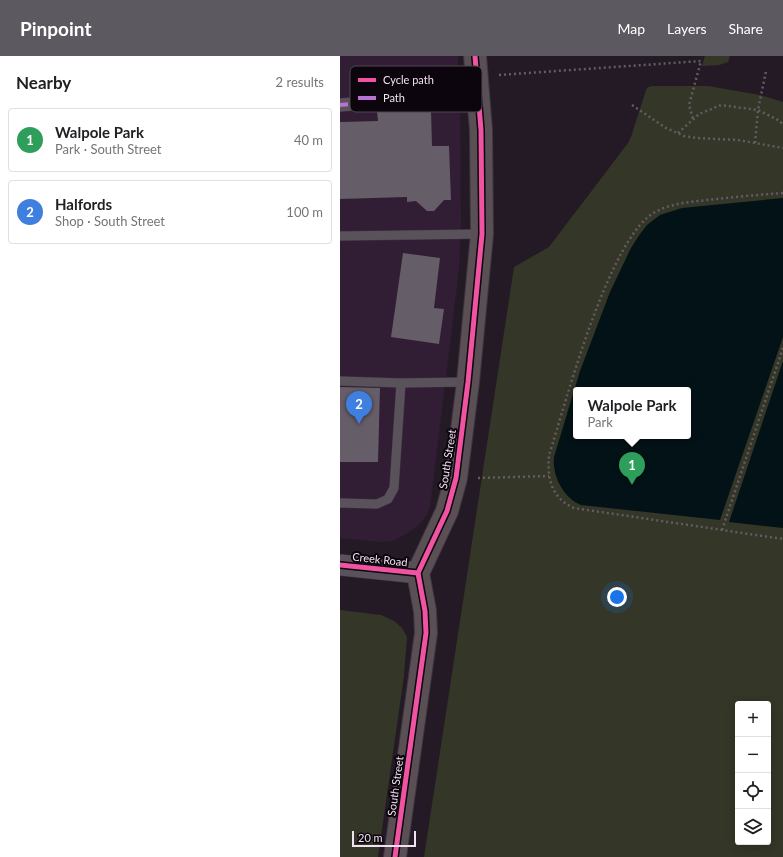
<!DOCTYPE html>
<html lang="en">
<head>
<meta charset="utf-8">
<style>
	:root { --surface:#fff; --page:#f6f6f6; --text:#202124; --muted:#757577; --line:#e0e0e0; --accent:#5d5960 }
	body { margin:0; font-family:Lato,sans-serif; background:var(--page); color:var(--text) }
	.controls { position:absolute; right:12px; bottom:12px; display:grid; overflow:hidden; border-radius:4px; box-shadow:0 2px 10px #0003 }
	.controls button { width:36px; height:36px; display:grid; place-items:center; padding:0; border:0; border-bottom:1px solid var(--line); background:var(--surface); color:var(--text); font:20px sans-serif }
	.scale { position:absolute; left:12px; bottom:10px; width:64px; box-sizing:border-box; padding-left:4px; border:2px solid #efe3f1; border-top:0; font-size:11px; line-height:14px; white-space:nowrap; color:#efe3f1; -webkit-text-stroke:3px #0c050d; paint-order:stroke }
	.you { position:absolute; left:277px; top:541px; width:14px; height:14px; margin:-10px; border:3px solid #fff; border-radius:50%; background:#1a73e8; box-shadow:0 0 0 6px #1a73e833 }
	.badge { display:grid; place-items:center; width:26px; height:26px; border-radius:50%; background:var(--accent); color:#fff; font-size:13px; font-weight:700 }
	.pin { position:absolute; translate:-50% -33px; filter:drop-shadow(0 1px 2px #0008) }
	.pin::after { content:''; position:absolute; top:21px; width:14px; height:12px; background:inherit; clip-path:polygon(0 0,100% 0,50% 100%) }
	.popup { position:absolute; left:233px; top:331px; width:118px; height:52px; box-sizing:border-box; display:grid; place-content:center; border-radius:4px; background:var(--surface); filter:drop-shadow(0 1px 3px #0005); font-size:13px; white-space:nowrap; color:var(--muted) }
	.popup b { font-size:15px; color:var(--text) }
	.popup::after { content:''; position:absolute; left:50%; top:100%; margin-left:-8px; border:8px solid transparent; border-top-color:var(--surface) }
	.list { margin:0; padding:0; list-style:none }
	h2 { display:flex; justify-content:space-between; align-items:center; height:52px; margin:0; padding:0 16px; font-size:17px }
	h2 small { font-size:13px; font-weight:400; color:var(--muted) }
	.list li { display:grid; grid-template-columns:26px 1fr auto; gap:12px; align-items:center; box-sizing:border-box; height:64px; margin:0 8px 8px; padding:0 8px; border:1px solid var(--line); border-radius:4px }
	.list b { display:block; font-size:15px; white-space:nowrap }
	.list p { margin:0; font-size:13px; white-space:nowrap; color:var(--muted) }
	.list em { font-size:13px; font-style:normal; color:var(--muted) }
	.icon { flex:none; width:22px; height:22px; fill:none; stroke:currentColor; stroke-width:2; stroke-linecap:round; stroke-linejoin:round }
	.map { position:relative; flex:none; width:443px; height:801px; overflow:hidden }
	header { display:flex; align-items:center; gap:24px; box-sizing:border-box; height:56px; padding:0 20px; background:var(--accent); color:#fff }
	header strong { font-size:19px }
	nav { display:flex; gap:22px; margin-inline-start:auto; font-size:14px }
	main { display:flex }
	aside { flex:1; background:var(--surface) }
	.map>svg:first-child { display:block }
	.built { fill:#311d34 }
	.green { fill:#343627; fill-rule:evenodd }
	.water { fill:#031216; fill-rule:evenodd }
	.building { fill:#655d67 }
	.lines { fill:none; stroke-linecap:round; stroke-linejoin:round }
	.service-casing { stroke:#3e363f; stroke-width:10 }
	.pedestrian-casing { stroke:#3e363f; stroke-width:14 }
	.tertiary-casing { stroke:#3e363f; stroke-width:22 }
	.secondary-casing { stroke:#3e363f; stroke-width:24 }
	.path { stroke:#635c64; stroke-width:2.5; stroke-dasharray:2 3; stroke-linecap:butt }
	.service { stroke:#59525b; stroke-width:9 }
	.pedestrian { stroke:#59525b; stroke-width:13 }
	.tertiary { stroke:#59525b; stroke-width:21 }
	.secondary { stroke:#594f54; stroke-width:22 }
	.quiet { stroke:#b673d3; stroke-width:4; stroke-dasharray:8 4; stroke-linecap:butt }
	.cycleway-casing { stroke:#0c050d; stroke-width:8 }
	.cycleway { stroke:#f153a3; stroke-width:5 }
	.labels { text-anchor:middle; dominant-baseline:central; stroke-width:4; stroke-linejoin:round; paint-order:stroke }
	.street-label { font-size:11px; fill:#efe3f1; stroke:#0c050d }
	.key { fill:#0c050d; stroke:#504851; stroke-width:1 }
	.key-label { font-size:11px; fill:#efe3f1 }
</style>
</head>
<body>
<header>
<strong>Pinpoint</strong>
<nav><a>Map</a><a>Layers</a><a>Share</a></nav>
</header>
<main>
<aside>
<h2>Nearby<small>2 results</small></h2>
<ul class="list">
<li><span class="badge" style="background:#2e9e5b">1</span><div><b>Walpole Park</b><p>Park · South Street</p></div><em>40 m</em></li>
<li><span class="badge" style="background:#3f7fe0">2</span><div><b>Halfords</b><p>Shop · South Street</p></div><em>100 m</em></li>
</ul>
</aside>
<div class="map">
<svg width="443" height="801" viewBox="0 0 443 801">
	<rect width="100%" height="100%" fill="#241a26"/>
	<polygon class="built" points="0,0 118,0 120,59 121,164 119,214 90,451 87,459 79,469 68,477 53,485 41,486 0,482"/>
	<g class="green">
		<polygon points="365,0 390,0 388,6 379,9 362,10"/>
		<path d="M312,30H368L420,39L443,46V801H84L174,211L209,191L288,87L291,81L306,34L308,31ZM236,334H348V380H236ZM398,648H428V786H398Z"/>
		<polygon points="0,554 41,559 54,565 62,572 67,581 64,620 38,801 0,801"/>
	</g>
	<g class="water">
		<path d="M443,142V281L380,464L241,449C223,442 212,419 214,401L240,315L270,236L291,192L300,178L307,169L320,159L342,152ZM236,334H348V380H236Z"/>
		<polygon points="443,305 443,472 389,466"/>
	</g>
	<g class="building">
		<polygon points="91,54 92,90 109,90 111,144 104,144 94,155 87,155 76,145 67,146 67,141 0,143 0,66 38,65 37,55"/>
		<polygon points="63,197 100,202 94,252 104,253 99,288 51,281"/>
		<polygon points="0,331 40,332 38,406 0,406"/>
	</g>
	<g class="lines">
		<defs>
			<g id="service">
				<polyline points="0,180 142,178"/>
				<polyline points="0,325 61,327 128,326"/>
				<polyline points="0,447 37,448 48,443 54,432 61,327"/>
			</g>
			<polyline id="pedestrian" points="0,49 138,38"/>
			<polyline id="tertiary" points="0,509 78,517"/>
			<polyline id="secondary" points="55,801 86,577 85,555 78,517 107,455 116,422 128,326 142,178 141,74 135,0"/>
		</defs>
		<use href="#service" class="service-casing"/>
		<use href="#pedestrian" class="pedestrian-casing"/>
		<use href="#tertiary" class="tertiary-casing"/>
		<use href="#secondary" class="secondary-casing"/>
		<g class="path">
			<polyline points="159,19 361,5 349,49 353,63"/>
			<polyline points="292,49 326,72 344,80 356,82 398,84 443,92"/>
			<polyline points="338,77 359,58 381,49 418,54 440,65 443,69"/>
			<polyline points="415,87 418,54 426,15"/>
			<path d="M443,137C418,139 392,141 367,144C350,146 333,147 317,155C269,178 226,347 209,399C207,422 211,442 234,452L443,483"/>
			<polyline points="138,422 209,420"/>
			<polyline points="382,474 443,292"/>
		</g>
		<use href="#service" class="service"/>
		<use href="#pedestrian" class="pedestrian"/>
		<use href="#tertiary" class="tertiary"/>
		<use href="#secondary" class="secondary"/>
		<polyline class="quiet" points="0,49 138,38"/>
		<defs>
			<g id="cycleway">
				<polyline points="0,509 78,517"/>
				<polyline points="55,801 86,577 85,555 78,517 107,455 116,422 128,326 142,178 141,74 135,0"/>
			</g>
		</defs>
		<use href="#cycleway" class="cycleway-casing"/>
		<use href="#cycleway" class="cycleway"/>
	</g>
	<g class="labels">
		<g class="street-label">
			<text transform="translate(107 403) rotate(-81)">South Street</text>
			<text transform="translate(40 503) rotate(6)">Creek Road</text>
			<text transform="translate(55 730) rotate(-82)">South Street</text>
		</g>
	</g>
	<rect x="10" y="10" width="132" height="46" rx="6" class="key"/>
	<rect x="18" y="22" width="18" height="4" fill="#f153a3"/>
	<rect x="18" y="40" width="18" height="4" fill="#b673d3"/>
	<g class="key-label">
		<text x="43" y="28">Cycle path</text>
		<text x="43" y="46">Path</text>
	</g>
</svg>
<div class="controls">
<button>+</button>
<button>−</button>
<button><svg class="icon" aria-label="locate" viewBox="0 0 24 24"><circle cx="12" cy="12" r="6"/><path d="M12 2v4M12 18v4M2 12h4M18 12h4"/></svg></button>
<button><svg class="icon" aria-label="layers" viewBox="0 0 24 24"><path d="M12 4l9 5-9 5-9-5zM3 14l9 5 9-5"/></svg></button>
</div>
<div class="scale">20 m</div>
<div class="you"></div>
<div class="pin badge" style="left:292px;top:429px;background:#2e9e5b">1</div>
<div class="popup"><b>Walpole Park</b>Park</div>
<div class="pin badge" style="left:19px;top:368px;background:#3f7fe0">2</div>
</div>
</main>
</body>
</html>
